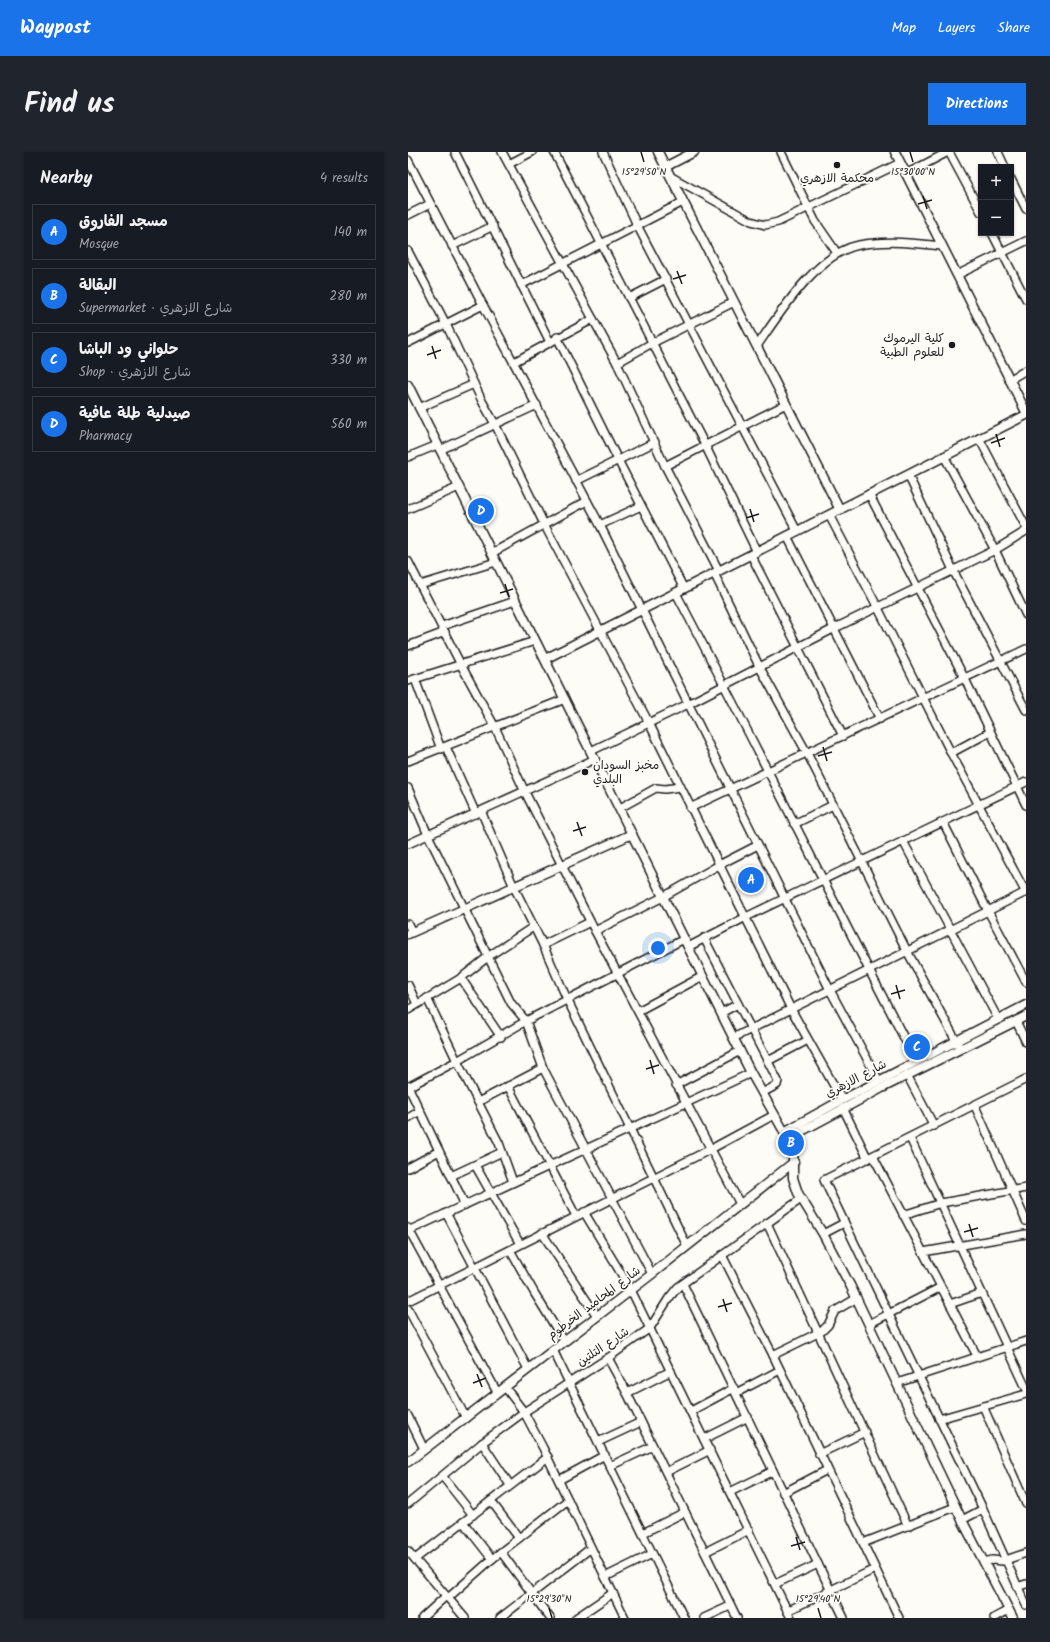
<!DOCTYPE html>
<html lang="en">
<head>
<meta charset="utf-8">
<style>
	:root { --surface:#171b24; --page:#20242c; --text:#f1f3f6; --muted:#9ea1a6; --line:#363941; --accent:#1a73e8 }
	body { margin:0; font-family:Kalam,"Playpen Sans Arabic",sans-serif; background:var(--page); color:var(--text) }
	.controls { position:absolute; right:12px; top:12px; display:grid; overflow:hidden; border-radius:0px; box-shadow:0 1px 3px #0004 }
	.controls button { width:36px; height:36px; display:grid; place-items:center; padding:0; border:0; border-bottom:1px solid var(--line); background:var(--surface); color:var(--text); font:20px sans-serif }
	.you { position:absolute; left:250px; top:796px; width:14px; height:14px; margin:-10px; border:3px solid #fff; border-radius:50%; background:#1a73e8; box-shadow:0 0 0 6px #1a73e833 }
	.badge { display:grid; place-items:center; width:26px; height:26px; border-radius:50%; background:var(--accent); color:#fff; font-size:13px; font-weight:700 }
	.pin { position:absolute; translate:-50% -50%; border:2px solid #fff; box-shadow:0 1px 4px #0006 }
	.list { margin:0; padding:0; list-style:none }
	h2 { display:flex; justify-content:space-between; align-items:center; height:52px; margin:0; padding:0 16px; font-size:17px }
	h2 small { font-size:13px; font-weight:400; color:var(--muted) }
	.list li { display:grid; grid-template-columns:26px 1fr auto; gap:12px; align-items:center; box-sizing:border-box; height:56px; margin:0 8px 8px; padding:0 8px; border:1px solid var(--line); border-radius:0px }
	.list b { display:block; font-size:15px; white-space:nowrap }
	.list p { margin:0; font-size:13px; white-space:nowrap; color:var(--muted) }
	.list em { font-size:13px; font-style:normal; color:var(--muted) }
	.map { position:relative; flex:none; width:618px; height:1466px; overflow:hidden; border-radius:0px }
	header { display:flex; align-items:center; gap:24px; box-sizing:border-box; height:56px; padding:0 20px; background:var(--accent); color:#fff }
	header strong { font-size:19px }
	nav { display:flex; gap:22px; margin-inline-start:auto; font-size:14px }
	.intro { display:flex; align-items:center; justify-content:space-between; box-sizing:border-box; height:96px; padding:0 24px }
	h1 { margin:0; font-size:28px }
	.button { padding:10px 18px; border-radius:0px; background:var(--accent); color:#fff; font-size:14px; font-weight:700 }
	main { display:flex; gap:24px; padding:0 24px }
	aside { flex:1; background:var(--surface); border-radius:0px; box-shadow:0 1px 3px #0004 }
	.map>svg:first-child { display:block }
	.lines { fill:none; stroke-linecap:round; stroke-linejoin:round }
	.minor-casing { stroke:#1c1c1c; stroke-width:10 }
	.tertiary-casing { stroke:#1c1c1c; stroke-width:11 }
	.minor { stroke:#fdfcf7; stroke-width:7 }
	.tertiary { stroke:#fdfcf7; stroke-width:8 }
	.ticks { fill:none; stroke:#1c1c1c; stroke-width:1.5 }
	.poi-dot { fill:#1c1c1c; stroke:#fdfcf7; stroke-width:1.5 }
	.labels { text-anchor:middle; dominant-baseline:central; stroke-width:3.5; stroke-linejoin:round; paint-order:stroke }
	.poi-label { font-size:12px; fill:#1c1c1c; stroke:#fdfcf7 }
	.street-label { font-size:12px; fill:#1c1c1c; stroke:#fdfcf7 }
	.ticks-label { font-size:10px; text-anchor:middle; fill:#1c1c1c; stroke:#fdfcf7; stroke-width:3.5; stroke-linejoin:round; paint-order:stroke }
</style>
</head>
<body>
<header>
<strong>Waypost</strong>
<nav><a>Map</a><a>Layers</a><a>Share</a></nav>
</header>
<div class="intro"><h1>Find us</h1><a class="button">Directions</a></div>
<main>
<aside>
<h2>Nearby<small>4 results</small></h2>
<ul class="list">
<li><span class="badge">A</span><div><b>مسجد الفاروق</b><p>Mosque</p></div><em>140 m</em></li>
<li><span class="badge">B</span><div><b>البقالة</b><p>Supermarket · شارع الازهري</p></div><em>280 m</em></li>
<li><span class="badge">C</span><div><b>حلواني ود الباشا</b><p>Shop · شارع الازهري</p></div><em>330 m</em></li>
<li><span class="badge">D</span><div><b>صيدلية طلة عافية</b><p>Pharmacy</p></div><em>560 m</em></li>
</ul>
</aside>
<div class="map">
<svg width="618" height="1466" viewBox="0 0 618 1466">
	<rect width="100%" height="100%" fill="#fdfcf7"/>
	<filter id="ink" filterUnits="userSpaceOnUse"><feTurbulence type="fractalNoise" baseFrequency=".025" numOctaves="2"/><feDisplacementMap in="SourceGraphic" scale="8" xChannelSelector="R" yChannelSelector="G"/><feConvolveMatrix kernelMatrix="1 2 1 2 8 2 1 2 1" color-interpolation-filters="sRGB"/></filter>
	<g filter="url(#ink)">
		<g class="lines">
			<defs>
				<g id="minor">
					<polyline points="47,0 142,190"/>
					<polyline points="94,0 209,211 257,314 311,419"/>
					<polyline points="146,0 297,293 349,400"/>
					<polyline points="195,0 229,73 389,379"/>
					<polyline points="373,0 407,69 429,101"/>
					<polyline points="541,0 573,60"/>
					<polyline points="590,0 597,15"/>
					<polyline points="0,8 75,153"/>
					<polyline points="101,12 124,0"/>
					<polyline points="498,22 540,0"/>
					<polyline points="262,24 343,69 357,73 370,70 492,11"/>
					<polyline points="603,27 618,57"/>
					<polyline points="0,63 22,52"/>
					<polyline points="584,81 618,147"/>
					<polyline points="44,94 85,74"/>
					<polyline points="0,99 38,172 74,249 87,272 136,372 241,571 383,857 434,948"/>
					<polyline points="549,123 618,89"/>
					<polyline points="113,133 275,50"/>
					<polyline points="221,146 258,127"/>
					<polyline points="149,185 210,308 276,437"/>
					<polyline points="0,191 75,153 192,373 422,838 471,929"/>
					<path d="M349,194C372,161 409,101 451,93C478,88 507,91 534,94"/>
					<polyline points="106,210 185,167"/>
					<polyline points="209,211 244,191 326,150"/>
					<polyline points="601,228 618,218"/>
					<polyline points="11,256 66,232"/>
					<polyline points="571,286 618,375"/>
					<polyline points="32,298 129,253"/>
					<polyline points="536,304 587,398 618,463"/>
					<polyline points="0,305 29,293"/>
					<polyline points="257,314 378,252"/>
					<polyline points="500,323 545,418 618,558"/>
					<polyline points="168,329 247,290"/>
					<polyline points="461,342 557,527 618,653"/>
					<polyline points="0,357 51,335"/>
					<polyline points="421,363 470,456 543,601 618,741"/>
					<polyline points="192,373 233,354"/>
					<polyline points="379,384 472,567"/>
					<polyline points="84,401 179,349"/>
					<polyline points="343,403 435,584"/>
					<polyline points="0,409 53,513 87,575 117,640 187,779 332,1052"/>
					<polyline points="306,421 351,514 399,601 499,799 551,894"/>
					<polyline points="12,433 88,410"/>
					<path d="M268,441C350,596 427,754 508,909"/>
					<polyline points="34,474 107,449"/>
					<polyline points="0,494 37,480"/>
					<polyline points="7,527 33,597"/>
					<polyline points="0,529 127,489"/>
					<polyline points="38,595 68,662"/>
					<polyline points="183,599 280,552 427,476 587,398 618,379"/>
					<polyline points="543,601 582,580"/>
					<polyline points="0,609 157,547"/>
					<polyline points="0,636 20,683 103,851 118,869 135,916 244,1122"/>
					<polyline points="212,656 248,636 257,637 272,635"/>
					<polyline points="282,656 618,497"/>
					<polyline points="73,659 106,735 135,793 159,847 279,1094"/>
					<polyline points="535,670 580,759 618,830"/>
					<polyline points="386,672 425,653"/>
					<polyline points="495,689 590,867"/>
					<polyline points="0,692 187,607"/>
					<polyline points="0,772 4,780"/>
					<polyline points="187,779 255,745 311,713 350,693"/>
					<polyline points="296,786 370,929 369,933 354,941"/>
					<polyline points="135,793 182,770"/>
					<polyline points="280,795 338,765 618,630"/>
					<polyline points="53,826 93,885"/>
					<polyline points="0,833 9,852"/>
					<polyline points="19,846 49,909 91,991 105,1030"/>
					<polyline points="0,858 53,826 81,804 125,775"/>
					<polyline points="230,859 295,824"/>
					<polyline points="313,861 330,852"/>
					<polyline points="608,869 618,890"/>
					<polyline points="325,886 618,740"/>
					<polyline points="360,909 400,888"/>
					<polyline points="499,923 526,974"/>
					<polyline points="618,927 416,1028 575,1357 618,1453"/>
					<polyline points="268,933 332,899"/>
					<polyline points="0,934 57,1053"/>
					<polyline points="100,934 168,1064"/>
					<polyline points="0,935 49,909 118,869 276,787"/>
					<polyline points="70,950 135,916"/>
					<polyline points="567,954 618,1069"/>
					<polyline points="435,956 460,1007"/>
					<polyline points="0,966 12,959"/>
					<polyline points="502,986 618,1236"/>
					<polyline points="465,1004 569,1204"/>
					<polyline points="67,1013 112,1092"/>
					<polyline points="0,1016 31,999"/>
					<polyline points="43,1024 94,1000"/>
					<polyline points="176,1060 223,1138 383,1466"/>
					<polyline points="38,1061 120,1217"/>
					<polyline points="495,1063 533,1051 618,1036"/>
					<polyline points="359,1071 500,1374"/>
					<polyline points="0,1076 89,1240"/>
					<polyline points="0,1079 343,921"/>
					<polyline points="134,1081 189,1164"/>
					<polyline points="415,1082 436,1071"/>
					<polyline points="102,1098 127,1142 156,1189"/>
					<polyline points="515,1100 618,1082"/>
					<polyline points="314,1103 365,1203 491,1466"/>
					<polyline points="275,1132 436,1466"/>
					<polyline points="0,1149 303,997 366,963"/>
					<polyline points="542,1152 574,1141"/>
					<polyline points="0,1157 58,1266"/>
					<polyline points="461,1172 533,1135"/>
					<polyline points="145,1198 276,1466"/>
					<polyline points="365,1203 414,1179 420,1173 427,1159 449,1146"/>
					<polyline points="200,1206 219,1241 329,1466"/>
					<polyline points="489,1231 618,1189"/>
					<polyline points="97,1235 116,1260 135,1296 217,1466"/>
					<polyline points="219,1241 263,1219"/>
					<polyline points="328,1241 372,1218"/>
					<polyline points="575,1254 618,1352"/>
					<polyline points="283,1259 326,1236"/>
					<polyline points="0,1264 16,1297"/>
					<polyline points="531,1267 618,1242"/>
					<polyline points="296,1287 340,1265"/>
					<polyline points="190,1290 233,1270"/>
					<polyline points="74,1291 102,1333"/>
					<polyline points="411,1302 457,1280"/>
					<polyline points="202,1314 245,1294"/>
					<polyline points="258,1320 302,1298"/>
					<polyline points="35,1325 65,1363"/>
					<polyline points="151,1328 197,1303"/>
					<polyline points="322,1340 365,1319"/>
					<polyline points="375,1341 419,1318"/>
					<polyline points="83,1349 111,1386"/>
					<polyline points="0,1352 74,1291 116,1260 200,1206 242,1176 261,1146 270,1135 393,1047"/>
					<polyline points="554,1368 575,1357"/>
					<polyline points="55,1370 84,1407"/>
					<polyline points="235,1381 277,1360"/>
					<polyline points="455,1391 547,1355"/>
					<polyline points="0,1399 57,1466"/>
					<polyline points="93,1400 142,1466"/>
					<polyline points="297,1400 341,1378"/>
					<polyline points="7,1407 140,1305"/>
					<polyline points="576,1410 584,1408 595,1409 618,1401"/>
					<polyline points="197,1425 244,1402"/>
					<polyline points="367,1432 410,1412"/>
					<polyline points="609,1435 618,1432"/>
					<polyline points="40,1446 84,1407 160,1348"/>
					<polyline points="379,1459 467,1417"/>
					<polyline points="14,1466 38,1444"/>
					<polyline points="92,1466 183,1396"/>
					<polyline points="168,1466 205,1441"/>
					<polyline points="296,1466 322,1454"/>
					<polyline points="586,1466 601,1458"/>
				</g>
				<g id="tertiary">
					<polyline points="250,0 432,358"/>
					<polyline points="487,0 618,260"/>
					<polyline points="257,15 286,0"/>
					<polyline points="0,233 313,861 343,921 378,983 385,1004 385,1026 390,1041 415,1082 443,1135 554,1368 605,1466"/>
					<polyline points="137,507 618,263"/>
					<polyline points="0,782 224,682"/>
					<polyline points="376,980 434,948 618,853"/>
					<polyline points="379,987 474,936 618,864"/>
					<polyline points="0,1310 244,1122 386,1010"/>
				</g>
			</defs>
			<use href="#minor" class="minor-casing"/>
			<use href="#tertiary" class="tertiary-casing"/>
			<use href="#minor" class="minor"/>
			<use href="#tertiary" class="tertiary"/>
		</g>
	</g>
	<path class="ticks" d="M233,0L236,10M502,0L505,10M515,44L519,57M510,52L524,48M269,119L274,132M265,127L278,123M24,194L28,207M19,203L33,198M588,282L592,295M583,291L597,286M342,357L346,370M338,366L351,362M97,432L101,445M92,441L105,437M415,595L419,609M410,604L424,600M169,670L174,684M165,679L178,675M488,833L492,847M483,842L497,838M242,908L246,922M238,917L251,913M561,1072L565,1085M556,1080L570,1076M315,1147L319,1160M310,1155L324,1151M69,1222L74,1235M65,1231L78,1226M388,1385L392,1398M383,1394L397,1390M141,1456L144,1466M410,1456L413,1466"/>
	<g class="poi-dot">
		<circle cx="429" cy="13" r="4"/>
		<circle cx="544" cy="193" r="4"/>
		<circle cx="177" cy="620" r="4"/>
	</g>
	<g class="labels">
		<g class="poi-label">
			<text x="429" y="26">محكمة الازهري</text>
			<text x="536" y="186" text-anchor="end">كلية اليرموك<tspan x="536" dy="14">للعلوم الطبية</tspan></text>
			<text x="185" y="613" text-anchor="start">مخبز السودان<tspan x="185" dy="14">البلدي</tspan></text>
		</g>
		<g class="street-label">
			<text transform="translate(448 927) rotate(-28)">شارع الازهري</text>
			<text transform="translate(186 1151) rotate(-37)">شارع المحاميد الخرطوم</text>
			<text transform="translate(195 1195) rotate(-34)">شارع التلتين</text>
		</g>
	</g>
	<g class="ticks-label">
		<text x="236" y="23">15°29'50"N</text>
		<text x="505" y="23">15°30'00"N</text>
		<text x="141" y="1450">15°29'30"N</text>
		<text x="410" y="1450">15°29'40"N</text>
	</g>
</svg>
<div class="controls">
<button>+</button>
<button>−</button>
</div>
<div class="you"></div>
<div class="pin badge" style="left:343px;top:728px">A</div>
<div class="pin badge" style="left:383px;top:991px">B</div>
<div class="pin badge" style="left:509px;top:895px">C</div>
<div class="pin badge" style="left:73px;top:359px">D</div>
</div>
</main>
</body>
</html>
